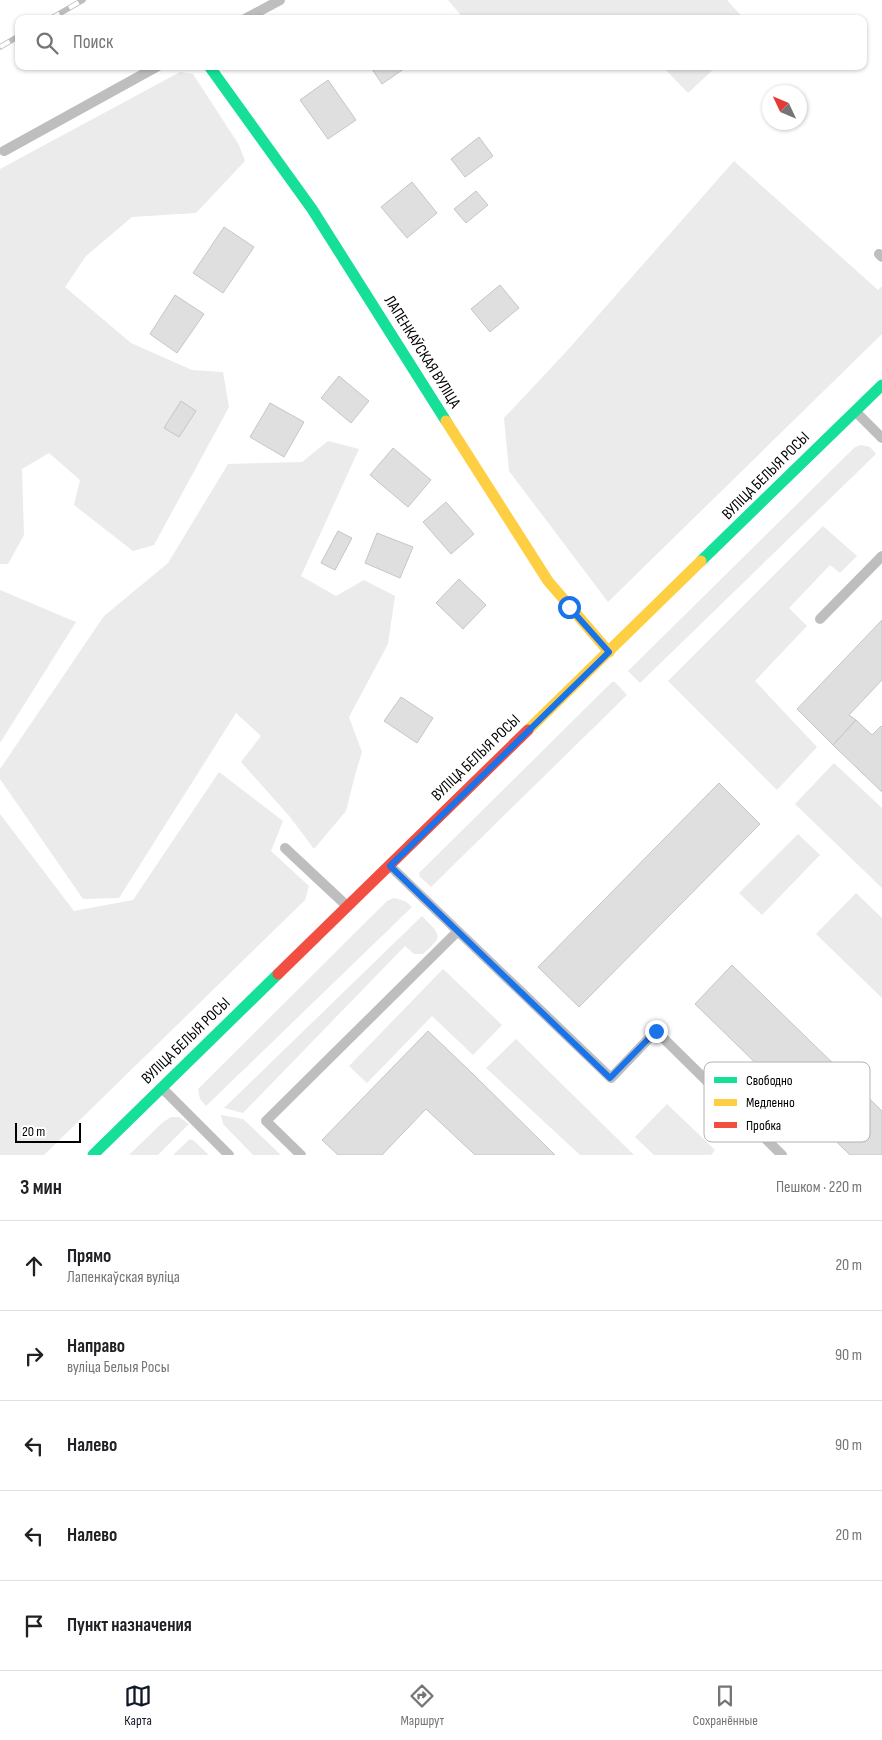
<!DOCTYPE html>
<html lang="ru">
<head>
<meta charset="utf-8">
<style>
	:root { --surface:#fff; --page:#f6f6f6; --text:#202124; --muted:#757577; --line:#e0e0e0; --accent:#111827 }
	body { margin:0; font-family:"Sofia Sans Condensed",sans-serif; background:var(--page); color:var(--text) }
	.compass { position:absolute; left:762px; top:85px; width:45px; height:45px; border-radius:50%; background:var(--surface); box-shadow:0 1px 4px #0004; rotate:314deg }
	.scale { position:absolute; left:15px; bottom:12px; width:66px; box-sizing:border-box; padding-left:5px; border:2px solid #000; border-top:0; font-size:14px; line-height:18px; white-space:nowrap; color:#000; -webkit-text-stroke:4px #fff; paint-order:stroke }
	.stop { position:absolute; width:15px; height:15px; margin:-11px; border:4px solid #1a73e8; border-radius:50%; background:#fff }
	.stop.end { background:#1a73e8; border-color:#fff; box-shadow:0 1px 5px #0008 }
	.list { margin:0; padding:0; list-style:none }
	h2 { display:flex; justify-content:space-between; align-items:center; height:65px; margin:0; padding:0 20px; font-size:21px }
	h2 small { font-size:16px; font-weight:400; color:var(--muted) }
	.list li { display:grid; grid-template-columns:32px 1fr auto; gap:15px; align-items:center; box-sizing:border-box; height:90px; padding:0 20px; border-top:1px solid var(--line) }
	.list b { display:block; font-size:19px; white-space:nowrap }
	.list p { margin:0; font-size:16px; white-space:nowrap; color:var(--muted) }
	.list em { font-size:16px; font-style:normal; color:var(--muted) }
	.icon { flex:none; width:28px; height:28px; fill:none; stroke:currentColor; stroke-width:2; stroke-linecap:round; stroke-linejoin:round }
	.map { position:relative; flex:none; width:882px; height:1155px; overflow:hidden }
	.search { position:absolute; background:var(--surface); box-shadow:0 1px 4px #0004; left:15px; right:15px; top:15px; height:55px; display:flex; align-items:center; gap:12px; box-sizing:border-box; padding:0 18px; border-radius:10px; color:var(--muted); font-size:19px }
	.sheet { height:515px; background:var(--surface) }
	nav { display:flex; justify-content:space-around; align-items:center; box-sizing:border-box; height:70px; border-top:1px solid var(--line); background:var(--surface); font-size:14px; color:var(--muted) }
	nav a { display:grid; justify-items:center; gap:2px }
	nav .on { color:var(--accent) }
	.map>svg:first-child { display:block }
	.green { fill:#ebebeb }
	.building { fill:#dfdfdf; stroke:#c6c6c6 }
	.lines { fill:none; stroke-linecap:round; stroke-linejoin:round }
	.lane { stroke:#bebebe; stroke-width:10 }
	.fast { stroke:#16e098; stroke-width:11 }
	.slow { stroke:#ffcf43; stroke-width:11 }
	.jam { stroke:#f24e42; stroke-width:11 }
	.rail-casing { stroke:#bebebe; stroke-width:5.5 }
	.rail { stroke:#fff; stroke-width:4; stroke-dasharray:11; stroke-linecap:butt }
	.route { stroke:#1a73e8; stroke-width:6 }
	.labels { text-anchor:middle; dominant-baseline:central; stroke-width:4.5; stroke-linejoin:round; paint-order:stroke }
	.street-label { font-size:16px; fill:#000; stroke:#fff }
	.key { fill:#fff; stroke:#b2b2b2; stroke-width:1 }
	.key-label { font-size:14px; fill:#000 }
</style>
</head>
<body>
<div class="map">
<svg width="882" height="1155" viewBox="0 0 882 1155">
	<rect width="100%" height="100%" fill="#fff"/>
	<g class="green">
		<polygon points="448,0 727,0 744,19 464,19"/>
		<polygon points="662,66 717,66 688,93"/>
		<polygon points="180,72 193,74 239,145 245,161 196,213 132,217 86,256 65,287 131,343 192,370 223,372 229,407 154,545 133,551 74,505 80,480 49,453 22,469 24,535 8,564 0,564 0,169"/>
		<polygon points="734,161 878,290 882,286 882,334 608,602 509,471 504,418 565,353"/>
		<polygon points="328,441 359,449 301,576 336,596 364,580 395,596 388,644 349,717 362,752 355,775 346,811 314,849 290,817 241,762 261,736 236,713 119,898 83,899 0,779 0,769 104,616 168,563 228,464 302,462"/>
		<polygon points="861,445 870,447 876,454 640,683 628,671 855,447"/>
		<polygon points="823,526 857,556 840,573 830,565 789,608 807,626 755,681 817,747 777,790 668,681"/>
		<polygon points="0,590 76,622 0,743"/>
		<polygon points="612,682 615,682 627,695 431,887 420,877 419,873"/>
		<polygon points="834,763 882,808 882,888 795,804"/>
		<polygon points="219,772 283,821 271,851 309,886 305,900 44,1155 0,1155 0,814 74,911 133,900"/>
		<polygon points="798,834 820,855 762,915 739,893"/>
		<polygon points="856,893 882,918 882,998 816,934"/>
		<polygon points="394,898 405,901 412,907 206,1106 200,1099 198,1089 387,901"/>
		<path d="M422,916C440,935 445,935 423,954H414L405,946L243,1113L224,1108Z"/>
		<polygon points="443,969 502,1025 473,1055 432,1016 367,1083 349,1066"/>
		<polygon points="516,1039 634,1155 580,1155 486,1068"/>
		<polygon points="667,1104 715,1150 711,1155 654,1155 635,1137"/>
		<polygon points="221,1115 243,1119 281,1155 253,1155 223,1124"/>
		<polygon points="171,1117 179,1117 189,1124 158,1155 129,1155 162,1123"/>
		<polygon points="190,1139 194,1141 209,1155 173,1155"/>
	</g>
	<g class="building">
		<polygon points="370,66 408,66 382,84"/>
		<polygon points="328,80 356,120 328,139 300,100"/>
		<polygon points="479,137 493,156 465,177 451,159"/>
		<polygon points="412,182 437,213 407,238 381,207"/>
		<polygon points="476,191 488,205 466,223 454,209"/>
		<polygon points="224,227 254,247 223,293 193,273"/>
		<polygon points="500,285 519,308 490,332 471,309"/>
		<polygon points="175,295 204,314 177,353 150,334"/>
		<polygon points="339,376 369,401 351,423 321,398"/>
		<polygon points="181,401 196,411 179,437 164,428"/>
		<polygon points="270,403 304,422 284,457 250,437"/>
		<polygon points="393,448 431,480 408,507 370,475"/>
		<polygon points="446,502 474,534 451,554 423,522"/>
		<polygon points="338,531 352,538 335,570 321,563"/>
		<polygon points="377,533 413,547 400,578 365,563"/>
		<polygon points="459,579 486,605 463,629 436,603"/>
		<polygon points="882,620 882,680 849,715 856,720 833,745 797,709"/>
		<polygon points="401,697 433,718 417,743 384,721"/>
		<polygon points="856,720 872,735 881,726 882,727 882,792 833,745"/>
		<polygon points="719,783 760,824 579,1007 538,967"/>
		<polygon points="732,965 882,1111 882,1155 850,1155 695,1004"/>
		<polygon points="428,1031 472,1073 555,1155 475,1155 426,1109 382,1155 338,1155 322,1140"/>
	</g>
	<g class="lines">
		<g class="lane">
			<polyline points="245,19 280,0"/>
			<polyline points="4,151 158,66"/>
			<polyline points="879,254 882,257"/>
			<polyline points="856,412 882,438"/>
			<polyline points="820,619 882,556"/>
			<polyline points="285,848 347,906"/>
			<polyline points="390,866 611,1078 656,1031 782,1155"/>
			<polyline points="163,1089 229,1155"/>
			<polyline points="301,1155 266,1121 457,932"/>
		</g>
		<g class="fast">
			<polyline points="209,66 312,209 446,421"/>
			<polyline points="701,561 882,385"/>
			<polyline points="93,1155 278,974"/>
		</g>
		<g class="slow">
			<polyline points="446,421 548,581 609,652"/>
			<polyline points="528,730 701,561"/>
		</g>
		<polyline class="jam" points="278,974 528,730"/>
		<defs>
			<g id="rail">
				<polyline points="50,19 83,0"/>
				<polyline points="0,47 19,36"/>
			</g>
		</defs>
		<use href="#rail" class="rail-casing"/>
		<use href="#rail" class="rail"/>
	</g>
	<g class="lines">
		<polyline class="route" points="569,607 609,652 390,866 610,1078 656,1031"/>
	</g>
	<g class="labels">
		<g class="street-label">
			<text transform="translate(422 352) rotate(58)">ЛАПЕНКАЎСКАЯ ВУЛІЦА</text>
			<text transform="translate(766 476) rotate(-45)">ВУЛІЦА БЕЛЫЯ РОСЫ</text>
			<text transform="translate(476 758) rotate(-44)">ВУЛІЦА БЕЛЫЯ РОСЫ</text>
			<text transform="translate(186 1041) rotate(-44)">ВУЛІЦА БЕЛЫЯ РОСЫ</text>
		</g>
	</g>
	<rect x="704" y="1062" width="166" height="80" rx="8" class="key"/>
	<rect x="714" y="1077" width="23" height="6" fill="#16e098"/>
	<rect x="714" y="1099" width="23" height="7" fill="#ffcf43"/>
	<rect x="714" y="1122" width="23" height="6" fill="#f24e42"/>
	<g class="key-label">
		<text x="746" y="1085">Свободно</text>
		<text x="746" y="1107">Медленно</text>
		<text x="746" y="1130">Пробка</text>
	</g>
</svg>
<svg class="compass" viewBox="-18 -18 36 36"><path d="M0-13l5 13h-10z" fill="#e53935"/><path d="M0 13l5-13h-10z" fill="#757577"/></svg>
<div class="scale">20 m</div>
<div class="stop" style="left:569px;top:607px"></div>
<div class="stop end" style="left:656px;top:1031px"></div>
<div class="search"><svg class="icon" aria-label="search" viewBox="0 0 24 24"><circle cx="10" cy="10" r="6"/><path d="M15 15l6 6"/></svg>Поиск</div>
</div>
<section class="sheet">
<h2>3 мин<small>Пешком · 220 m</small></h2>
<ul class="list">
<li><svg class="icon" aria-label="ahead" viewBox="0 0 24 24"><path d="M12 20V5M6 11l6-6 6 6"/></svg><div><b>Прямо</b><p>Лапенкаўская вуліца</p></div><em>20 m</em></li>
<li><svg class="icon" aria-label="right" viewBox="0 0 24 24"><path d="M7 20v-9h11M14 6l5 5-5 5"/></svg><div><b>Направо</b><p>вуліца Белыя Росы</p></div><em>90 m</em></li>
<li><svg class="icon" aria-label="left" viewBox="0 0 24 24"><path d="M17 20v-9H6M10 6l-5 5 5 5"/></svg><div><b>Налево</b></div><em>90 m</em></li>
<li><svg class="icon" aria-label="left" viewBox="0 0 24 24"><path d="M17 20v-9H6M10 6l-5 5 5 5"/></svg><div><b>Налево</b></div><em>20 m</em></li>
<li><svg class="icon" aria-label="arrive" viewBox="0 0 24 24"><path d="M6 21V4h12l-3 4 3 4H6"/></svg><div><b>Пункт назначения</b></div></li>
</ul>
</section>
<nav>
<a class="on"><svg class="icon" aria-label="map" viewBox="0 0 24 24"><path d="M3 6l6-2 6 2 6-2v14l-6 2-6-2-6 2zM9 4v14M15 6v14"/></svg>Карта</a>
<a><svg class="icon" aria-label="directions" viewBox="0 0 24 24"><path d="M12 3l9 9-9 9-9-9zM9 14v-3h6M13 9l2 2-2 2"/></svg>Маршрут</a>
<a><svg class="icon" aria-label="saved" viewBox="0 0 24 24"><path d="M7 4h10v16l-5-4-5 4z"/></svg>Сохранённые</a>
</nav>
</body>
</html>
